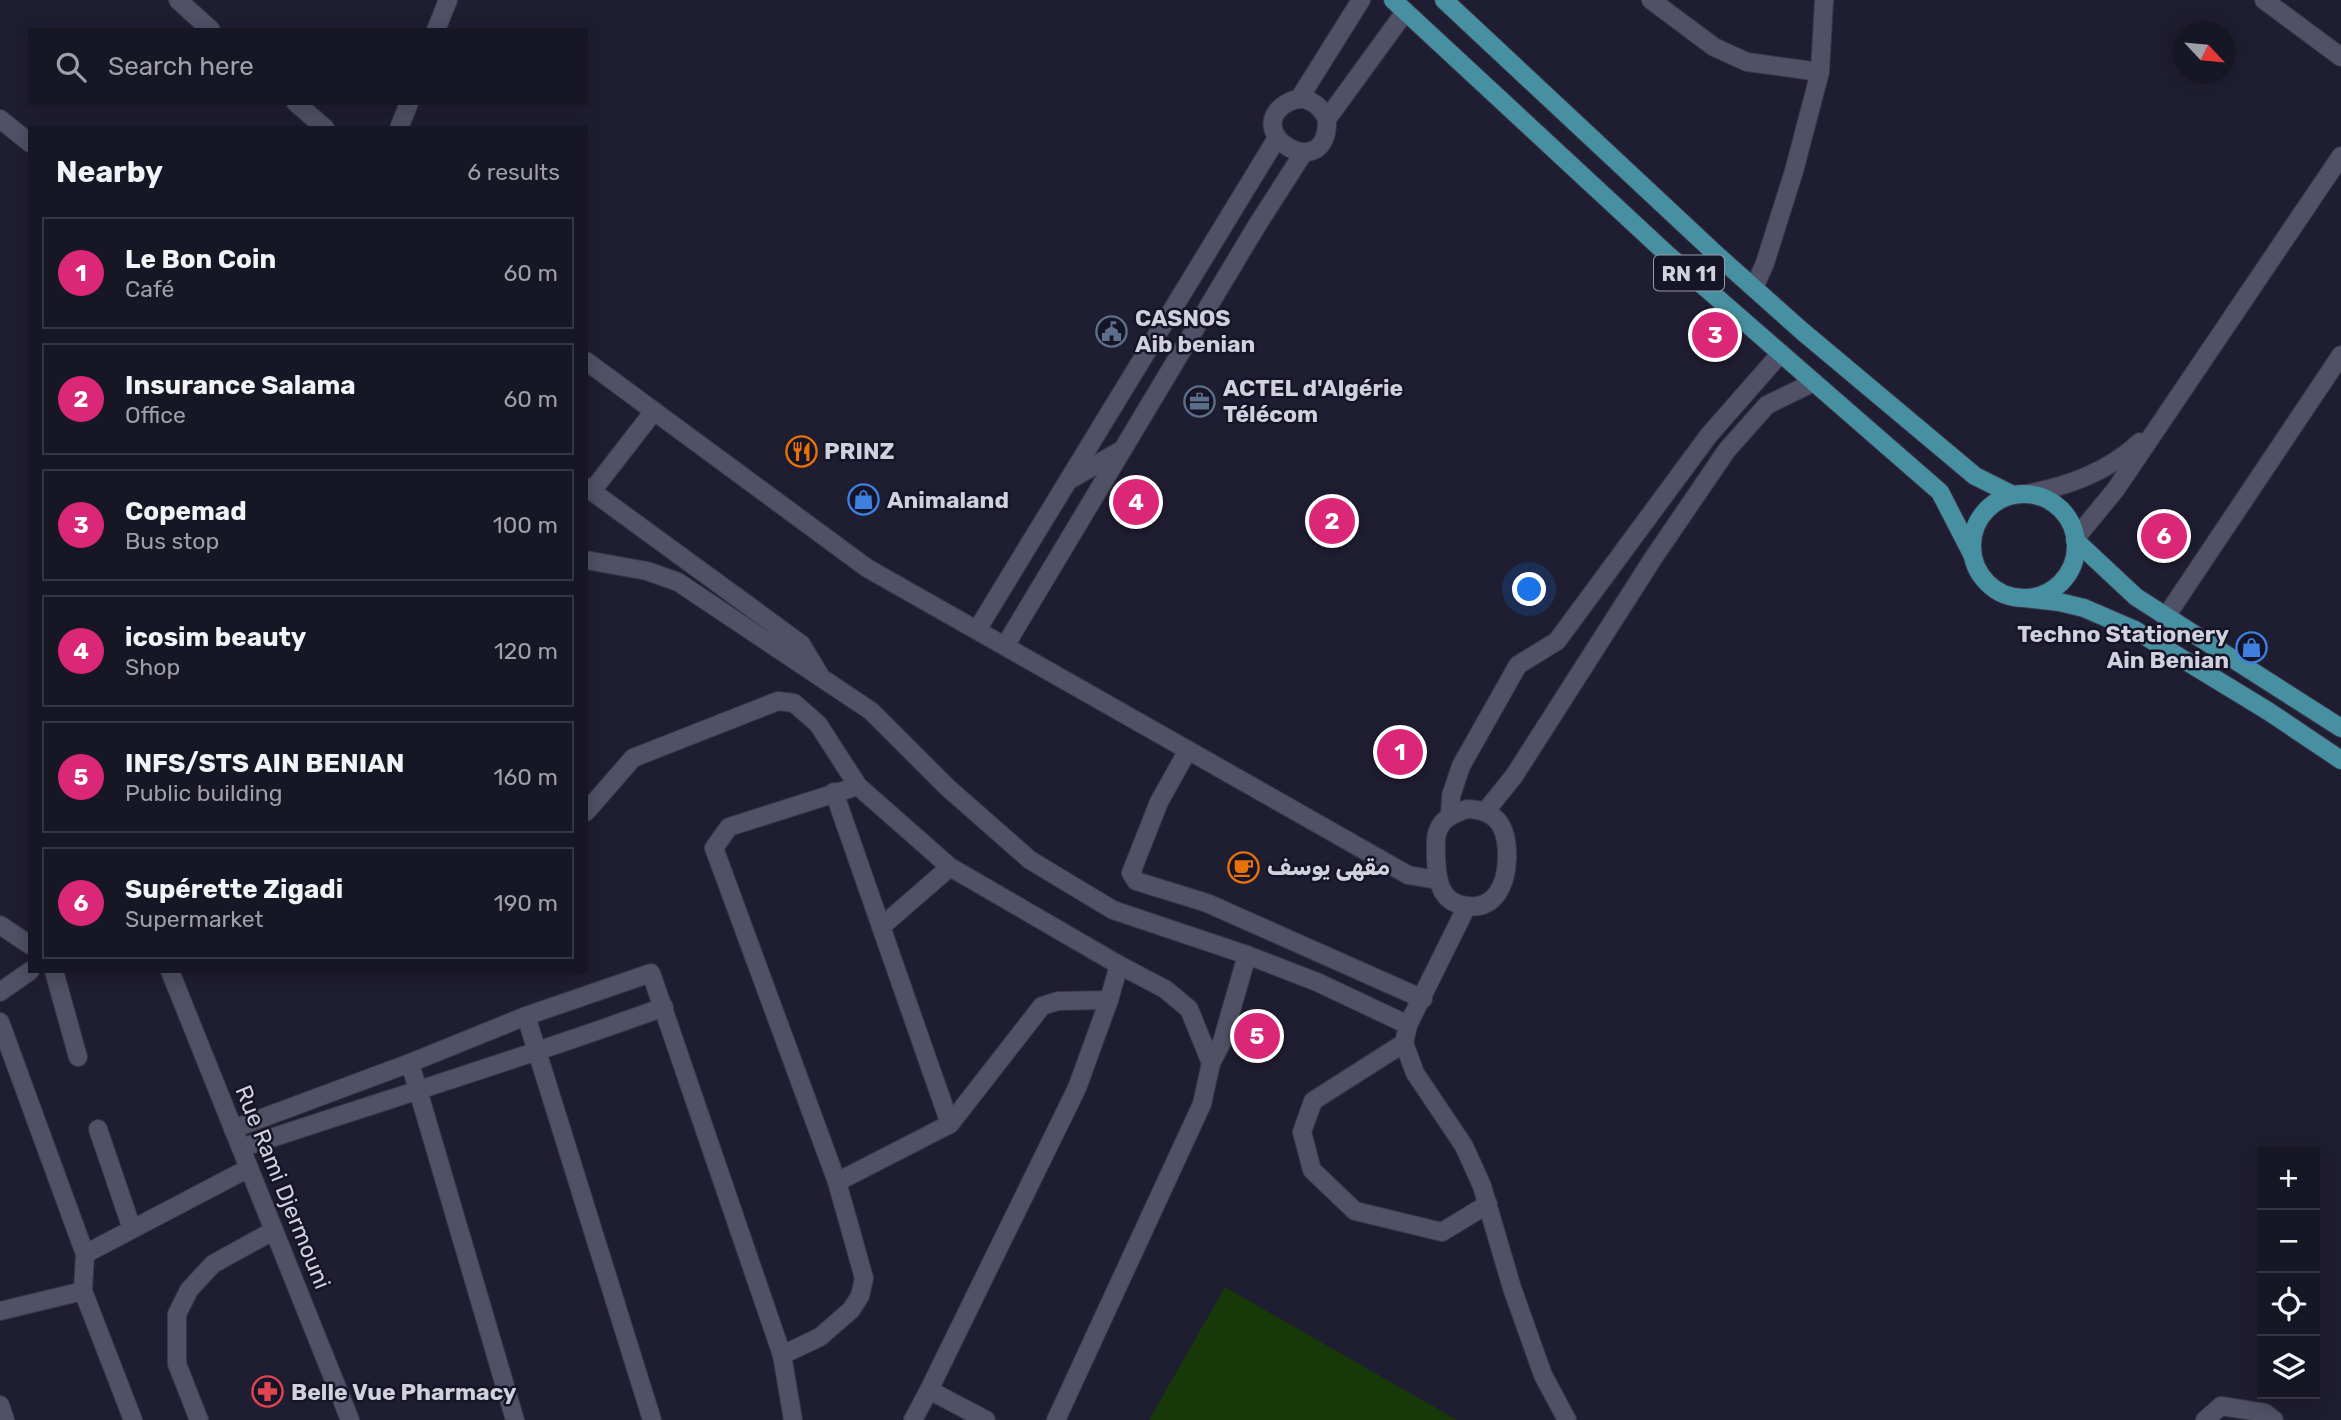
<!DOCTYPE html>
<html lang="en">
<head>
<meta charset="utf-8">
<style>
	:root { --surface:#171625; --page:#242332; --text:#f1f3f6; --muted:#9e9fa7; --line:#363542; --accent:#db2777 }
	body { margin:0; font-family:Rubik,"Noto Sans Arabic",sans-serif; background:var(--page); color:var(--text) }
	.controls { position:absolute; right:21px; bottom:21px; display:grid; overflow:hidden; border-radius:0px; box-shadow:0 4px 18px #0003 }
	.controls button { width:63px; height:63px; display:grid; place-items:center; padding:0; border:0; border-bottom:2px solid var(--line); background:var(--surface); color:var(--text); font:35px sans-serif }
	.compass { position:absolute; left:2173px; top:21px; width:63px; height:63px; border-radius:50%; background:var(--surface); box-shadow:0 4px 18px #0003; rotate:116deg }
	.you { position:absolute; left:1530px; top:590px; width:24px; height:24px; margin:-18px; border:5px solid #fff; border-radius:50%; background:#1a73e8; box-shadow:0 0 0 10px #1a73e833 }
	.badge { display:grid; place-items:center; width:46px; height:46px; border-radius:50%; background:var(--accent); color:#fff; font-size:23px; font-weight:700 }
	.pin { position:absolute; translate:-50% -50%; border:4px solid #fff; box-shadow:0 2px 7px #0006 }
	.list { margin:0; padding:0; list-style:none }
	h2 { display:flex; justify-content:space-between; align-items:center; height:91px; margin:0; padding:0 28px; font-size:30px }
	h2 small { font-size:23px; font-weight:400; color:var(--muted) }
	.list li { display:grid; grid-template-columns:46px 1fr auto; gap:21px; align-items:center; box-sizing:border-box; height:112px; margin:0 14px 14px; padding:0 14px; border:2px solid var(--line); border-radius:0px }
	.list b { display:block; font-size:26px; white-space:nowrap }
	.list p { margin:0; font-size:23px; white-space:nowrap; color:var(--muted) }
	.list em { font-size:23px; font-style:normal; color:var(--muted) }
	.icon { flex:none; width:38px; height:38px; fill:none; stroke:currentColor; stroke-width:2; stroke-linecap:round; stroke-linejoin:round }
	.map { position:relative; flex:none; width:2341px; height:1420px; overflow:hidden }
	.search { position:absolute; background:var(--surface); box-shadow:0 4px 18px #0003; left:28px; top:28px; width:560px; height:77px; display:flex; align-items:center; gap:18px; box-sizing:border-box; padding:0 24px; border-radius:0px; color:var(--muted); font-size:26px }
	.panel { position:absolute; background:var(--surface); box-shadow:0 4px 18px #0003; left:28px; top:126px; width:560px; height:847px; border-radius:0px }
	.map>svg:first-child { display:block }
	.green { fill:#173909 }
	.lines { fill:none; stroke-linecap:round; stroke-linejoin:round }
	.minor-casing { stroke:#393748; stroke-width:20 }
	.secondary-casing { stroke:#393748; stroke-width:20 }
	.primary-casing { stroke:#393748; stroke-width:20 }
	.minor { stroke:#505066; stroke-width:18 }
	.secondary { stroke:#505066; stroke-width:18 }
	.primary { stroke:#4690a2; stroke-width:18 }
	.labels { text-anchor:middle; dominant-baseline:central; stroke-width:5; stroke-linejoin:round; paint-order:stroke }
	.shield { fill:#161427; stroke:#9998a7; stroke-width:2 }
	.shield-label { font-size:21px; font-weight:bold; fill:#d1d1de }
	.poi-label { font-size:23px; font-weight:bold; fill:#d1d1de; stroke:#161427; text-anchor:start }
	.street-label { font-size:23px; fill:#d1d1de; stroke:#161427 }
</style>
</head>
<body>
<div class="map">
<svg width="2341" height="1420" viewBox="0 0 2341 1420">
	<rect width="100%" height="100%" fill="#1f1d31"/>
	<polygon class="green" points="1225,1287 1457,1420 1149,1420"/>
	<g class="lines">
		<defs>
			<g id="minor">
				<polyline points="178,0 211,30"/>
				<polyline points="1651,0 1714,47 1747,62 1820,72"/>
				<polyline points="2264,0 2341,57"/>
				<polyline points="1299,99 1361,0"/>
				<polyline points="296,103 325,128"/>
				<polyline points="0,119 30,143"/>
				<path d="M1327,119C1319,103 1304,93 1287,103C1238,132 1329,188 1327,119L1405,12"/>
				<polyline points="1754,288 1765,263 1794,171 1820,72 1824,0"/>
				<polyline points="586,361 867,568 1408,875 1437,880"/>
				<polyline points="1071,479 1120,451"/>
				<polyline points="586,487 801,644 819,674"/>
				<polyline points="592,491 654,411"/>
				<path d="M2026,494C2068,486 2108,472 2140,442"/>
				<polyline points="2075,539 2116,489 2341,156"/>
				<polyline points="586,560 647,571 678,582 871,711 947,787 1030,860 1113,910 1247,955 1222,1042 1211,1063"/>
				<polyline points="2165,618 2341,355"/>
				<polyline points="977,630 1277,138"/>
				<polyline points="1005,646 1256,227 1304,152"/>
				<polyline points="1188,750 1159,802 1131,873 1136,881 1207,903 1423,999"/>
				<polyline points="834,792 950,1124"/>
				<path d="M1467,809C1500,810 1508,830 1507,860C1506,883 1496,910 1467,906C1440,903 1437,881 1436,858C1436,845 1434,832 1443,822C1450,815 1458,812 1467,809Z"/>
				<polyline points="586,812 633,758 778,701 794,703 818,724 858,786 950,867 1119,965 1165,989 1189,1009 1211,1063 1202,1104 1056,1420"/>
				<polyline points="1485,812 1514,776 1654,557 1727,450 1767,405 1814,382"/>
				<polyline points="1450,816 1451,796 1461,766 1518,665 1557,641 1709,435 1781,353"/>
				<polyline points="1467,906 1408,1025 1404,1043 1415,1073 1464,1146 1482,1186 1512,1288 1543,1375 1567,1420"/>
				<polyline points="0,925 30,945"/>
				<polyline points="881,927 950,867"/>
				<polyline points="1247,955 1317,982 1408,1025"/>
				<polyline points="54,971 78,1057"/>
				<polyline points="0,992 30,971"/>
				<polyline points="526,1016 652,1420"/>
				<polyline points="0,1022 85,1254 83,1291"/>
				<polyline points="1404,1043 1313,1101 1302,1132 1312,1170 1355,1211 1442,1232 1488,1204"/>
				<polyline points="410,1063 515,1420"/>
				<polyline points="98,1129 132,1229"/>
				<polyline points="233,1129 410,1063 526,1016 651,973 782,1355"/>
				<path d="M241,1148C382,1101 524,1058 664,1007"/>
				<polyline points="837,1182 714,848 729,827 858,786"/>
				<polyline points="85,1254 249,1168"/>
				<polyline points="0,1311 83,1291 133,1420"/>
				<polyline points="929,1390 986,1420"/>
				<polyline points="0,1405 5,1420"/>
				<polyline points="199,1420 177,1364 177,1314 189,1290 213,1264 273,1231"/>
				<polyline points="793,1420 782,1355 820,1337 851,1310 860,1296 864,1278 837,1182 950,1124 1042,1006 1058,1001 1109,1000"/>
				<polyline points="913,1420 929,1390 1077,1088 1109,1000 1119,965"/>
				<polyline points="2205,1420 2221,1406 2265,1413 2274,1420"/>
			</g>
			<g id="secondary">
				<polyline points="436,30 448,0"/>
				<polyline points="399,128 409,103"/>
				<polyline points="170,971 350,1420"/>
			</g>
			<g id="primary">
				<polyline points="1393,0 1668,255 1940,492 1972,554"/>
				<polyline points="1444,0 1718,256 1802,331 1975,476 2013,495"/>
				<circle cx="2024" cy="546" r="52"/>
				<polyline points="2075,540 2136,597 2341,728"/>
				<polyline points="2024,598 2059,602 2084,608 2135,630 2268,711 2341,760"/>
			</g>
		</defs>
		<use href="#minor" class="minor-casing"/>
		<use href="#secondary" class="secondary-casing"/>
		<use href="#primary" class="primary-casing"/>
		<use href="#minor" class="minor"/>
		<use href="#secondary" class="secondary"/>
		<use href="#primary" class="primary"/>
	</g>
	<defs>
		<symbol id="civic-ring" viewBox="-11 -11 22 22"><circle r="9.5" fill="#161427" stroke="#5c6f8a" stroke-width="1.5"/><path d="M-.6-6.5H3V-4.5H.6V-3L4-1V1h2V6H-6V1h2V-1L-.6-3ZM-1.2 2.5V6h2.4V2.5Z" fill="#5c6f8a"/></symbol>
		<symbol id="office-ring" viewBox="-11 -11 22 22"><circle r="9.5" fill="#161427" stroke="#5c6f8a" stroke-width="1.5"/><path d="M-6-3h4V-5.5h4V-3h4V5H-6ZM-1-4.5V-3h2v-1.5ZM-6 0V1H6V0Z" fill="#5c6f8a"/></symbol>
		<symbol id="restaurant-ring" viewBox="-11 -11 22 22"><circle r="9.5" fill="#161427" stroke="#e8710a" stroke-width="1.5"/><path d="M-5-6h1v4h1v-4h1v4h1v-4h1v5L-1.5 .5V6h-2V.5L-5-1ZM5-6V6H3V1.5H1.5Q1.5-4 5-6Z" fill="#e8710a"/></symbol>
		<symbol id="shop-ring" viewBox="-11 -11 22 22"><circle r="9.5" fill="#161427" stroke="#3f7fe0" stroke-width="1.5"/><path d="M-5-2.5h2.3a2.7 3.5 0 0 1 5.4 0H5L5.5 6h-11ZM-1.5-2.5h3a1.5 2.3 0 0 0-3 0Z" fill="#3f7fe0"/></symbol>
		<symbol id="cafe-ring" viewBox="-11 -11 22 22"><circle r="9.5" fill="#161427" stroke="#e8710a" stroke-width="1.5"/><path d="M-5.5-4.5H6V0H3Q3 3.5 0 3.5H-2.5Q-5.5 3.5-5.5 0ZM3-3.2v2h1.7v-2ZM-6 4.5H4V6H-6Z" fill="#e8710a"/></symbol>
		<symbol id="pharmacy-ring" viewBox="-11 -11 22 22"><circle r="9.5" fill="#161427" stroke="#e0444e" stroke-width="1.5"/><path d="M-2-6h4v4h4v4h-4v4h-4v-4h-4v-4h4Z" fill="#e0444e"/></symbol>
	</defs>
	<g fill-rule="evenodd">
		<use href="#civic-ring" x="1094" y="314" width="35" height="35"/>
		<use href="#office-ring" x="1182" y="384" width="35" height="35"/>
		<use href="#restaurant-ring" x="784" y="434" width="35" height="35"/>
		<use href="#shop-ring" x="846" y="482" width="35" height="35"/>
		<use href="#shop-ring" x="2234" y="630" width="35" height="35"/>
		<use href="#cafe-ring" x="1226" y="850" width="35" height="35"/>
		<use href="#pharmacy-ring" x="250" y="1374" width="35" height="35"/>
	</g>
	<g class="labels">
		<rect class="shield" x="1654" y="255.5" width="70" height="35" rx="5"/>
		<g class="shield-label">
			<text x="1689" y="273">RN 11</text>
		</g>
		<g class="poi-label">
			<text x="1135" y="318">CASNOS<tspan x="1135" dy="26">Aib benian</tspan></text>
			<text x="1223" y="388">ACTEL d'Algérie<tspan x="1223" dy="26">Télécom</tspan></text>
			<text x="824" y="451">PRINZ</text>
			<text x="887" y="500">Animaland</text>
			<text x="2229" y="634" text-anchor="end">Techno Stationery<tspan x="2229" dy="26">Ain Benian</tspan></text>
			<text x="1267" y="867">مقهى يوسف</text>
			<text x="291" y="1392">Belle Vue Pharmacy</text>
		</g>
		<g class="street-label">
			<text transform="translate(283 1187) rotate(68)">Rue Rami Djermouni</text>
		</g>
	</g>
</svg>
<div class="controls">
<button>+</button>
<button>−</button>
<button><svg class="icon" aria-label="locate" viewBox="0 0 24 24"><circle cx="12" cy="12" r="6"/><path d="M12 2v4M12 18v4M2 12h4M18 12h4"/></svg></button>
<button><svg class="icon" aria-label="layers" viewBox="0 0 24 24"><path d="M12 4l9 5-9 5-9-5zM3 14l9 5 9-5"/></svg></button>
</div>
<svg class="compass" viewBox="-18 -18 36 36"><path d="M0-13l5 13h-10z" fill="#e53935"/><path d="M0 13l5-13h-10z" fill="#9e9fa7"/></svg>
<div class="you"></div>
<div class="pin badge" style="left:1400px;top:752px">1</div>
<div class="pin badge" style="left:1332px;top:521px">2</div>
<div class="pin badge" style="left:1715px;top:335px">3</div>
<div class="pin badge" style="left:1136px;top:502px">4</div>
<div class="pin badge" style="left:1257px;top:1036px">5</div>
<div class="pin badge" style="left:2164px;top:536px">6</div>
<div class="search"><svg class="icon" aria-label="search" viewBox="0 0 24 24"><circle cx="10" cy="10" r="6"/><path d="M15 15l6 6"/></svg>Search here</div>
<section class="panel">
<h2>Nearby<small>6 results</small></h2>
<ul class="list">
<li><span class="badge">1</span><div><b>Le Bon Coin</b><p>Café</p></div><em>60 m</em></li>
<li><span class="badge">2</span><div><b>Insurance Salama</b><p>Office</p></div><em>60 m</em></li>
<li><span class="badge">3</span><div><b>Copemad</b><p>Bus stop</p></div><em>100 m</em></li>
<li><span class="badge">4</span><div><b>icosim beauty</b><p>Shop</p></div><em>120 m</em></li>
<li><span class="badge">5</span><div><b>INFS/STS AIN BENIAN</b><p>Public building</p></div><em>160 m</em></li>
<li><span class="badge">6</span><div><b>Supérette Zigadi</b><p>Supermarket</p></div><em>190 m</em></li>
</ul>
</section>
</div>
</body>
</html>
